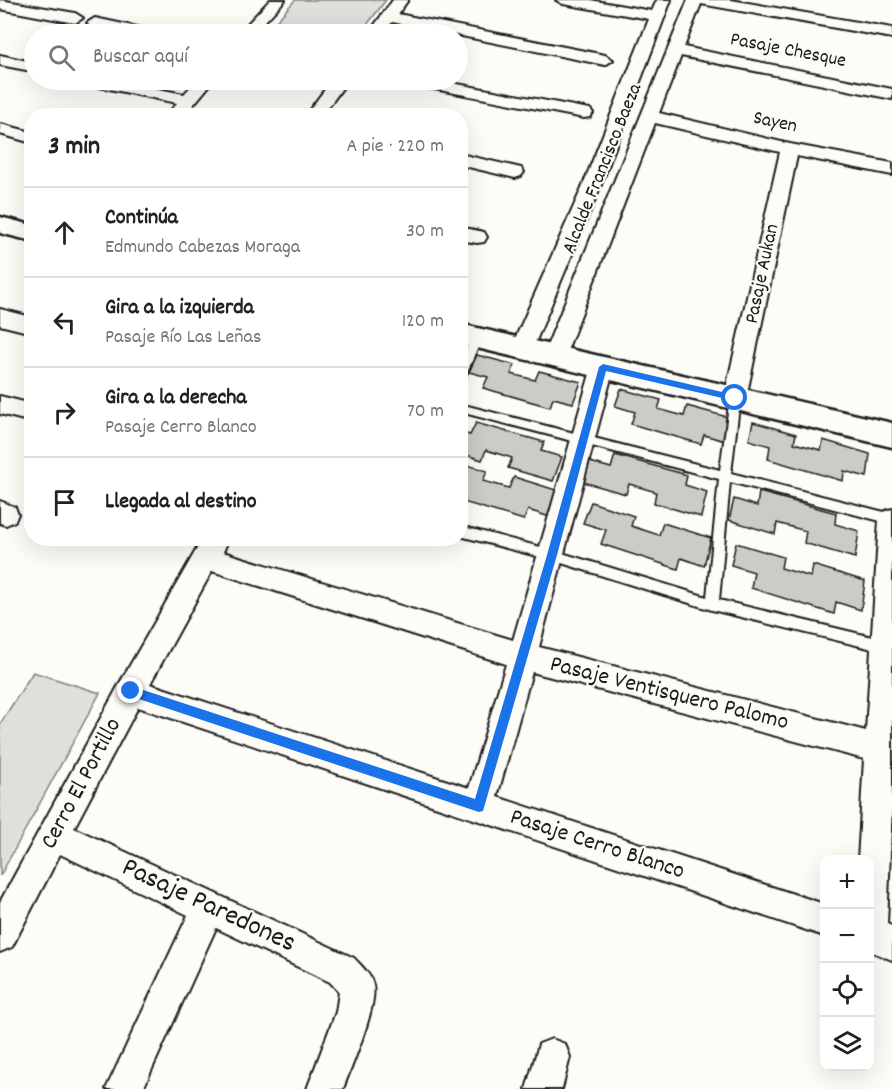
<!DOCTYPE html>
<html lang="es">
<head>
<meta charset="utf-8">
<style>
	:root { --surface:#fff; --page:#f2f2f2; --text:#222; --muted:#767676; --line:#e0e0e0 }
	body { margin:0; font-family:Dekko,sans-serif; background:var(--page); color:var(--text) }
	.controls { position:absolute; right:18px; bottom:18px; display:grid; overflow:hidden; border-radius:12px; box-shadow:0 6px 24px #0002 }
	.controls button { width:54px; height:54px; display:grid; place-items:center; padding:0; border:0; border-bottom:2px solid var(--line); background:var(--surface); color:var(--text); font:30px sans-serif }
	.stop { position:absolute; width:18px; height:18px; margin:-14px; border:4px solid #1a73e8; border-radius:50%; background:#fff }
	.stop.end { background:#1a73e8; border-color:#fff; box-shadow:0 2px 6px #0008 }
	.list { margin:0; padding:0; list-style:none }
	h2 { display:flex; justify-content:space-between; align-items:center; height:78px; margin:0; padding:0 24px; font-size:26px }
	h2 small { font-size:20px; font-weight:400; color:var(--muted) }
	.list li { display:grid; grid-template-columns:39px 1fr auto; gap:18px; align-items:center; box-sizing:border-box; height:90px; padding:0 24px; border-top:2px solid var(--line) }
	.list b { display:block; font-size:22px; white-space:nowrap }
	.list p { margin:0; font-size:20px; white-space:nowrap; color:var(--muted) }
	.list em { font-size:20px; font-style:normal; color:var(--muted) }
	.icon { flex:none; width:33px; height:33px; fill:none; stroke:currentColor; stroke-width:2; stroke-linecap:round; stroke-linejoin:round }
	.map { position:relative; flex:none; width:892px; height:1089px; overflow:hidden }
	.search { position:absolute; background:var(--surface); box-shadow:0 6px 24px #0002; left:24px; top:24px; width:444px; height:66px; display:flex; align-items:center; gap:15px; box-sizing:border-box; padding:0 21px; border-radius:33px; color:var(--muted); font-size:22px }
	.panel { position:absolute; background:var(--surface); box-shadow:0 6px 24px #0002; left:24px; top:108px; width:444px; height:438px; border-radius:24px }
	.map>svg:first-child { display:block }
	.green { fill:#e0dfdb; stroke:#7e7e7c; stroke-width:1.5 }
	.building { fill:#cccbc8; stroke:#1c1c1c; stroke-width:1.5 }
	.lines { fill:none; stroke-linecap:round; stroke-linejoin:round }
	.lane-casing { stroke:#1c1c1c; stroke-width:4 }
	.street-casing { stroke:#1c1c1c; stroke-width:4 }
	.secondary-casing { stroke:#1c1c1c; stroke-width:5 }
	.lane { fill:#fdfcf7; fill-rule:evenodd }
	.street { fill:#fdfcf7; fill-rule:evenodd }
	.secondary { fill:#fdfcf7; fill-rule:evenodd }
	.route { fill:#1a73e8 }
	.labels { text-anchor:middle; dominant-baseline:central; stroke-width:4.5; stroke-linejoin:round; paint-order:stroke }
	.far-street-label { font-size:20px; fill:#1c1c1c; stroke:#fdfcf7 }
	.street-label { font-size:24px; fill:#1c1c1c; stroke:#fdfcf7 }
	.near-street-label { font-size:28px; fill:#1c1c1c; stroke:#fdfcf7 }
</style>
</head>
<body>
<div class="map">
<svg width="892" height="1089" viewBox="0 0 892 1089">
	<rect width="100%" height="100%" fill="#fdfcf7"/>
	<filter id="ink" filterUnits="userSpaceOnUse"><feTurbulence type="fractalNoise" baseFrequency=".0167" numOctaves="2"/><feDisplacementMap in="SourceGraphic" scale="12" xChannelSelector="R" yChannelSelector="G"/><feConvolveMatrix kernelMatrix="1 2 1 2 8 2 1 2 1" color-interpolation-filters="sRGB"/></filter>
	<g filter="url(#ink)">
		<g class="green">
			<polygon points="295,0 386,0 360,34 265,34"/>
			<polygon points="33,672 100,693 0,876 0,724"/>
		</g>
		<g class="building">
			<polygon points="477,355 515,365 511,374 535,380 539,371 581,382 573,403 553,398 550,407 483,388 488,377 469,372"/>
			<polygon points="621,389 661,400 658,409 684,416 687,406 731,418 725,441 704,435 701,444 631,424 635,412 615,406"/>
			<polygon points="753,422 796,434 794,443 821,450 823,440 870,454 867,477 844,471 843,481 768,459 770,446 749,440"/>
			<polygon points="476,423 544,442 541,451 562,457 553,481 508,468 512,458 486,450 482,460 460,453 460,432 470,435"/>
			<polygon points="615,455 687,475 685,485 707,492 701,517 654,503 656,492 629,484 626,494 583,482 590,462 611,468"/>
			<polygon points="460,463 487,471 483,481 509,488 514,477 559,491 550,517 528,510 524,520 460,501"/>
			<polygon points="759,492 836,513 835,524 859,531 855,558 804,543 806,531 777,523 775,534 729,520 734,499 757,506"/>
			<polygon points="591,502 634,516 631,526 659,535 663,523 711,538 704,566 681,558 678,569 601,544 606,530 583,523"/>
			<polygon points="736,543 783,557 781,568 811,577 813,565 865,581 861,610 836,602 834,614 751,588 754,572 731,565"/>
		</g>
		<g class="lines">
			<defs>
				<g id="lane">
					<path d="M477,334L482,338L465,377L460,381C460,367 464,342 477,334Z"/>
					<polygon points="735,394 740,398 731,473 892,514 892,524 730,482 719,600 885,640 890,642 891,646 890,650 885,652 712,610 552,560 460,536 460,526 552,550 707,597 719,479 460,412 460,404 720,470 730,398"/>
				</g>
				<g id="street">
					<polygon points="0,0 75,13 83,18 75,23 0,9"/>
					<polygon points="270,0 285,0 253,34 238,34"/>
					<polygon points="393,0 408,0 398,14 605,55 613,60 605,65 392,22 383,34 368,34"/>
					<polygon points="556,0 590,0 652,11 657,0 671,0 599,190 533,348 530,354 522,356 514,354 511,348 581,190 649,19 563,4"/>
					<polygon points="688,0 731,0 892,28 892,38 701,4 684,47 892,89 892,99 681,56 659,113 790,144 892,163 892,175 797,156 746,398 743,404 735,407 727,404 724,398 780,152 655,123 565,356 562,362 554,364 546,362 543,356"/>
					<polygon points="95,18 156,31 158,34 129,34 90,26 87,23"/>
					<polygon points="0,55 32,62 34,65 26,70 0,65"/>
					<polygon points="82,80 112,80 184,94 197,80 214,80 184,116 166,116 177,103 90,85"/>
					<polygon points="332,80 348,80 322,116 305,116"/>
					<polygon points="405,80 436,80 584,108 590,109 593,113 590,117 584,118 413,85"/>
					<polygon points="0,124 32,132 32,143 0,134"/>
					<polygon points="460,154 521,168 524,172 521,176 515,178 460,165"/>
					<polygon points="460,227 484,232 487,237 484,242 477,243 460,240"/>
					<polygon points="0,309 32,317 32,333 0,325"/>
					<path d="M603,359L611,361L614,367L539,647L866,731L879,520L883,512L892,509V804L887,924L892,926V960L870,951V860H858L864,759L532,672L497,797L824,904V936L138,707L74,828L354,958C361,966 371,974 373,985C378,1006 351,1067 343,1089H307L336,1012L339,992L330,982L216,928L143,1089H106L188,915L60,854L12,947L0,952V902L121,681L203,538H229L223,552L513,640L592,367L595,361ZM212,571L506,664L469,788L150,684Z"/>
					<polygon points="0,396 32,404 32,422 0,414"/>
					<polygon points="0,501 15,507 18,514 15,521 6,525 0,523"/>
					<polygon points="552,1039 565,1044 570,1057 562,1089 526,1089 539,1044"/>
				</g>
				<g id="secondary">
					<polygon points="0,217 32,225 32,241 0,233"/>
					<polygon points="460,324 892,423 892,447 460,344"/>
				</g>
			</defs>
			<use href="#lane" class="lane-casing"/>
			<use href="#street" class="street-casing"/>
			<use href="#secondary" class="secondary-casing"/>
			<use href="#lane" class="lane"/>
			<use href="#street" class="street"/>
			<use href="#secondary" class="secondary"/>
		</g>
	</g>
	<polygon class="route" points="603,364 735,395 739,398 735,401 606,371 557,555 483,811 479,812 127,695 127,688 131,686 475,799 547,555 599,367"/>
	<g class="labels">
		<g class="far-street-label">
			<text transform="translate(788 51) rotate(11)">Pasaje Chesque</text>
			<text transform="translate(775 123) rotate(12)">Sayen</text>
			<text transform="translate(603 169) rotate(-68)">Alcalde Francisco Baeza</text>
			<text transform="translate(763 274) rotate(-78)">Pasaje Aukan</text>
		</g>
		<g class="street-label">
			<text transform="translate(669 694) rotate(14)">Pasaje Ventisquero Palomo</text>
			<text transform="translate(82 784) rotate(-62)">Cerro El Portillo</text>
			<text transform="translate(597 845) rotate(18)">Pasaje Cerro Blanco</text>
		</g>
		<g class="near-street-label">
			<text transform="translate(208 907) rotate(25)">Pasaje Paredones</text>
		</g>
	</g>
</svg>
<div class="controls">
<button>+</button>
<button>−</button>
<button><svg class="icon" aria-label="locate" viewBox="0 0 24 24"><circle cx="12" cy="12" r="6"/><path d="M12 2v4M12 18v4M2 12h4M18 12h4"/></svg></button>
<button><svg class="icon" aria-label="layers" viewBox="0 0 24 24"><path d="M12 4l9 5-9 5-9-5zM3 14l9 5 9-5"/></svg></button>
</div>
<div class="stop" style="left:735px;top:398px"></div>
<div class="stop end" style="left:131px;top:691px"></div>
<div class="search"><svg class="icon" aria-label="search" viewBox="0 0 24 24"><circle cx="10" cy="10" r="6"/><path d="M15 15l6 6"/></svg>Buscar aquí</div>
<section class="panel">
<h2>3 min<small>A pie · 220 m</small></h2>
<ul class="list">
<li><svg class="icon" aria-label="ahead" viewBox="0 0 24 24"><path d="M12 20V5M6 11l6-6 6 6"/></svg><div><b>Continúa</b><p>Edmundo Cabezas Moraga</p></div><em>30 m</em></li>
<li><svg class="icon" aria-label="left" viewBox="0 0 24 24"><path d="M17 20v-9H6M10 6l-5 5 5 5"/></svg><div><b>Gira a la izquierda</b><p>Pasaje Río Las Leñas</p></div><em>120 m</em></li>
<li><svg class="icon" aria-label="right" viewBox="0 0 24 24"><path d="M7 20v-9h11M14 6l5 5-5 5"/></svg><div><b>Gira a la derecha</b><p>Pasaje Cerro Blanco</p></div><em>70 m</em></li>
<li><svg class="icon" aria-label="arrive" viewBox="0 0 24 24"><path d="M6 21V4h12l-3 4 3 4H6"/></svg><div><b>Llegada al destino</b></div></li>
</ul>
</section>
</div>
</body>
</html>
